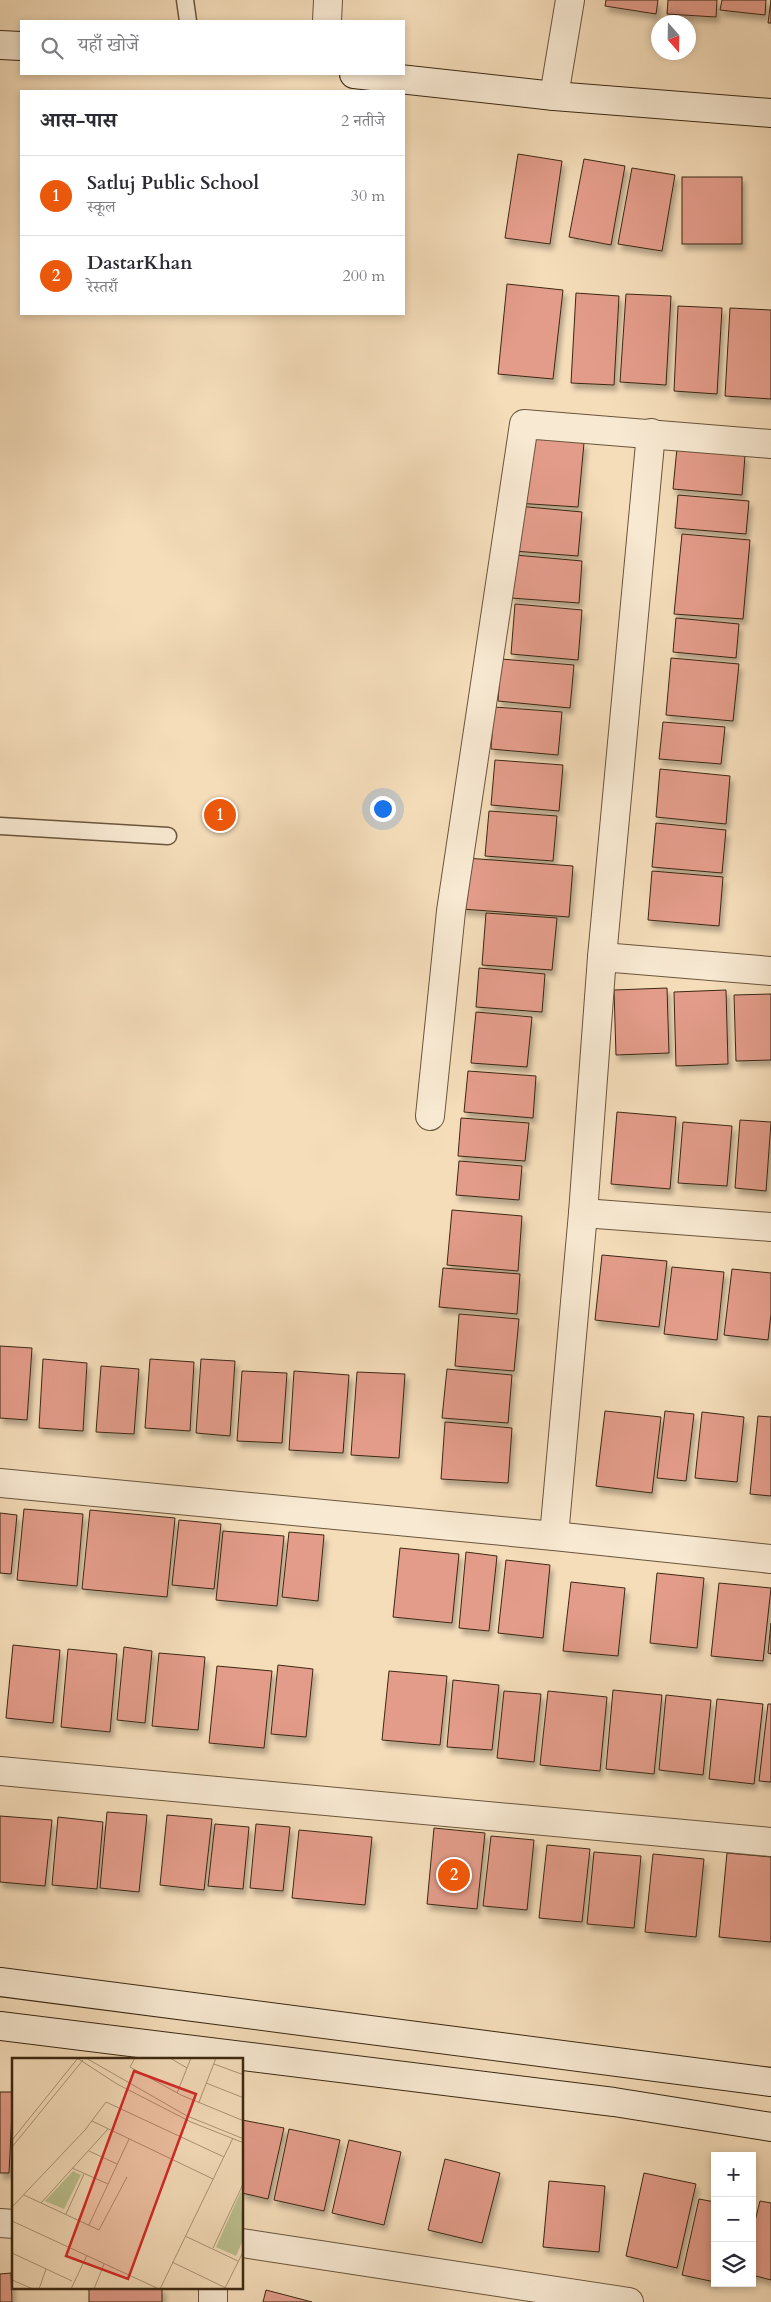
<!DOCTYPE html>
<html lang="hi">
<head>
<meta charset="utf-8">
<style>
	:root { --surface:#fff; --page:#f2f2f3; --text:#2b2b33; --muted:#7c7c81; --line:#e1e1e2; --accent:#ea580c }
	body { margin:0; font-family:Cardo,"Noto Serif Devanagari",serif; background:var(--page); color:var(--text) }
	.controls { position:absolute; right:15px; bottom:15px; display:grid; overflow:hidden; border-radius:0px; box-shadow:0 2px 8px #0003 }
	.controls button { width:45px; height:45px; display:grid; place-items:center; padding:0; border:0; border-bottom:1px solid var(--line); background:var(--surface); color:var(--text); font:25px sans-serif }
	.compass { position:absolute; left:651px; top:15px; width:45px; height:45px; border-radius:50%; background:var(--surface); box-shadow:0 2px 8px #0003; rotate:160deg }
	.you { position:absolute; left:382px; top:808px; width:18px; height:18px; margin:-12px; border:4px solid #fff; border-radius:50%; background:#1a73e8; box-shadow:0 0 0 8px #1a73e833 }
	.badge { display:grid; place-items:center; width:32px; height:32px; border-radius:50%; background:var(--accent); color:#fff; font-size:16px; font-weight:700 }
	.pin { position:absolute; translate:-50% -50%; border:2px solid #fff; box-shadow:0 1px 5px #0006 }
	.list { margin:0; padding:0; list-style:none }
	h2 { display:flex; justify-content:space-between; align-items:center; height:65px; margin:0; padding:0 20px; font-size:21px }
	h2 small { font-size:16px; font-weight:400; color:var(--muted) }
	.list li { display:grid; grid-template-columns:32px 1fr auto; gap:15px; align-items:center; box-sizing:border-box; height:80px; padding:0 20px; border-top:1px solid var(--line) }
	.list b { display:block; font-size:19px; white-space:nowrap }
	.list p { margin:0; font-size:16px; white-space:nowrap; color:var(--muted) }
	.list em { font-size:16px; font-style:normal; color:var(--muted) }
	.icon { flex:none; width:28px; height:28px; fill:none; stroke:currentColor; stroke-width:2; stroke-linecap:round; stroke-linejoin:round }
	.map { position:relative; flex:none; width:771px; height:2302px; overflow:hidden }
	.search { position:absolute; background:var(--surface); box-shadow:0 2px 8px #0003; left:20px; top:20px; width:385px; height:55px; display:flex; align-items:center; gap:12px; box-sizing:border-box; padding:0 18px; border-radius:0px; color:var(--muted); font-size:19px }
	.panel { position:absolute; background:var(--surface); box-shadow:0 2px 8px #0003; left:20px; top:90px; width:385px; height:225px; border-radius:0px }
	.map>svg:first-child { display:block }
	.building { fill:#e39c8a; stroke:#3b2812; filter:url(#shadow) }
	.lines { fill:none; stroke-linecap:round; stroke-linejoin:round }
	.lane-casing { stroke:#6a553c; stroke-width:19 }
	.street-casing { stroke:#6a553c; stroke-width:30 }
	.secondary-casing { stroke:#3b2812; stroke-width:30 }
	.lane { stroke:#f8e9d2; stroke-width:16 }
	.street { stroke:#f8e9d2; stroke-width:28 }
	.secondary { stroke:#f8e9d2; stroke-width:28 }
	.inset-road { fill:none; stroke:#ab9577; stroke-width:1 }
	.view { fill:#d62828; fill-opacity:0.15; stroke:#d62828; stroke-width:2.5 }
	.inset-edge { fill:none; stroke:#3b2812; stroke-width:2.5 }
</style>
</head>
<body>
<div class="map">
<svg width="771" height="2302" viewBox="0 0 771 2302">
	<defs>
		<filter id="shadow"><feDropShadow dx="3" dy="5.5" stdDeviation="2.5" flood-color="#0004"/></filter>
	</defs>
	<rect width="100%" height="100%" fill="#f5ddba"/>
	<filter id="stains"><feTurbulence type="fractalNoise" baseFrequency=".004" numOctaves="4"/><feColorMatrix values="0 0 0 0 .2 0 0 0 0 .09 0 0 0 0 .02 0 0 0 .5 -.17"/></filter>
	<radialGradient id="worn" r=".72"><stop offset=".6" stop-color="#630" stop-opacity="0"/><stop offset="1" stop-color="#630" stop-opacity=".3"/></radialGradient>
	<g class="building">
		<polygon points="606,0 658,0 656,14 605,6"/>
		<polygon points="668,0 717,0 716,17 667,14"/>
		<polygon points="722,0 766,0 765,15 720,10"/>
		<polygon points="771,0 771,23 768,23"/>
		<polygon points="518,154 562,161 550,244 505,238"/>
		<polygon points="584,159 625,166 611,245 569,237"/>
		<polygon points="632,168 675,175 662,251 618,244"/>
		<rect x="682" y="177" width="60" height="67"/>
		<polygon points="507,284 563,290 553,379 498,374"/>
		<polygon points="576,293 619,296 614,385 571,383"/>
		<polygon points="626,294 671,296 666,385 620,382"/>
		<polygon points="678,306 722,308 717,394 674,391"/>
		<polygon points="730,308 771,310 771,399 725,396"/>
		<polygon points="521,437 584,443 578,507 516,503"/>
		<polygon points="677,448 745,455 742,495 673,489"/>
		<polygon points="678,495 749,501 746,534 675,528"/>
		<polygon points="517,506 582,512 578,556 514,551"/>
		<polygon points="682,534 750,540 743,619 674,614"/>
		<polygon points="515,555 582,561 579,603 511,598"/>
		<polygon points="515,604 582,610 578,660 511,654"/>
		<polygon points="676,618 739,624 736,658 673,652"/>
		<polygon points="671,658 739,664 733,721 666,715"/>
		<polygon points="501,659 574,665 570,708 498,701"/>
		<polygon points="494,707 562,712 558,755 491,749"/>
		<polygon points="663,722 725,727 721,764 659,759"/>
		<polygon points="495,760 563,765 559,811 491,805"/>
		<polygon points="660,769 730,776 726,824 656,817"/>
		<polygon points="489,811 557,816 553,861 485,856"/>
		<polygon points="656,823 726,830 722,873 652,867"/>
		<polygon points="466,858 573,866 569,917 462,909"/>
		<polygon points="652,871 723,877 719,926 648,920"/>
		<polygon points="486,913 557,918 552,970 482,965"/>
		<polygon points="479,968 545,974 542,1012 476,1007"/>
		<polygon points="667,988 669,1053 616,1055 614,990"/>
		<polygon points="726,990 728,1064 676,1066 674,992"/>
		<polygon points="771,994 771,1060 736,1061 734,995"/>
		<polygon points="476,1012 532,1017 527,1067 471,1063"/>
		<polygon points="468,1071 536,1076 533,1118 464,1112"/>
		<polygon points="617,1112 676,1117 670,1189 611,1184"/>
		<polygon points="461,1118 529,1123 525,1161 458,1156"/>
		<polygon points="740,1120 771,1122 766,1191 735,1188"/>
		<polygon points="683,1122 732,1126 727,1186 678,1183"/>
		<polygon points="459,1161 522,1166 519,1200 456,1195"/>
		<polygon points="452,1210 522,1216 518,1271 447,1265"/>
		<polygon points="602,1255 667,1261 659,1327 595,1320"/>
		<polygon points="672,1267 724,1272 717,1340 664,1334"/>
		<polygon points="443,1268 520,1274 517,1314 439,1307"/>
		<polygon points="732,1269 771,1273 771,1314 768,1340 724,1335"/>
		<polygon points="459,1314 519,1319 514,1371 455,1366"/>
		<polygon points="0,1346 32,1348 27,1420 0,1418"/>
		<polygon points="43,1359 87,1363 83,1431 39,1428"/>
		<polygon points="150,1359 194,1362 190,1431 145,1428"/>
		<polygon points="201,1359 235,1361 230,1436 196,1433"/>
		<polygon points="101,1366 139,1369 134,1434 96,1432"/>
		<polygon points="447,1369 512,1375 508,1423 442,1418"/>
		<polygon points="242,1371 287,1373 282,1443 237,1441"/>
		<polygon points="294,1371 349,1375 343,1453 289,1450"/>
		<polygon points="357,1372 405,1374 399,1458 351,1455"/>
		<polygon points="605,1411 661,1417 652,1493 596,1486"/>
		<polygon points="665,1411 694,1414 686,1481 657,1478"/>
		<polygon points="702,1412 744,1417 737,1482 695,1478"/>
		<polygon points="758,1416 771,1417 771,1496 750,1494"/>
		<polygon points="445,1422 512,1428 508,1483 441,1479"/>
		<polygon points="24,1509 83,1514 77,1586 17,1580"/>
		<polygon points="90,1510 175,1518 167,1597 82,1589"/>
		<polygon points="0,1513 17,1515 11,1574 0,1573"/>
		<polygon points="179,1520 221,1524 214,1589 172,1585"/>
		<polygon points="223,1531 284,1536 277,1606 216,1600"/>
		<polygon points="289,1532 324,1535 318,1601 282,1597"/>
		<polygon points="400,1548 459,1554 452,1623 393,1617"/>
		<polygon points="466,1552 497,1556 489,1631 459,1628"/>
		<polygon points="506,1560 550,1565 543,1638 498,1633"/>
		<polygon points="657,1573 704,1578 697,1648 650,1643"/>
		<polygon points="571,1582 625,1588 618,1656 563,1651"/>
		<polygon points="719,1583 771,1588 763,1661 711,1656"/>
		<polygon points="771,1623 771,1654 768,1653"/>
		<polygon points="13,1645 60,1650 53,1723 6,1718"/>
		<polygon points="124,1647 152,1651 145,1723 117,1720"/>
		<polygon points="68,1649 117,1654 110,1732 61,1727"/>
		<polygon points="159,1653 205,1657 198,1730 152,1726"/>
		<polygon points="278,1665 313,1669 306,1737 271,1734"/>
		<polygon points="217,1666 272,1671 264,1748 209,1743"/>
		<polygon points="389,1671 447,1676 440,1745 382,1740"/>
		<polygon points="453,1680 499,1685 492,1750 447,1747"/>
		<polygon points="613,1690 662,1695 654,1774 606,1769"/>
		<polygon points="504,1691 541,1694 534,1762 497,1758"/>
		<polygon points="548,1691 607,1697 600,1771 540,1765"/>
		<polygon points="666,1695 711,1700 703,1775 659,1770"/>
		<polygon points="717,1699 763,1704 754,1784 709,1779"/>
		<polygon points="768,1704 771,1704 771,1782 759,1781"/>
		<polygon points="107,1812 147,1815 139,1892 100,1888"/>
		<polygon points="167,1815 212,1819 204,1890 160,1885"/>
		<polygon points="0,1816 52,1820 45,1886 0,1882"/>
		<polygon points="58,1817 103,1822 97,1889 52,1885"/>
		<polygon points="215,1824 249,1827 243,1889 208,1886"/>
		<polygon points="256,1824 290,1827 283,1891 250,1888"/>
		<polygon points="434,1828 485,1833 477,1909 427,1904"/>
		<polygon points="299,1830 372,1837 365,1905 292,1898"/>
		<polygon points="491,1836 534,1840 527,1910 483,1906"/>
		<polygon points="547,1845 590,1849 582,1922 539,1918"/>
		<polygon points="594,1852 641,1856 634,1928 587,1924"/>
		<polygon points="727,1853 771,1857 771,1942 719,1937"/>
		<polygon points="653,1854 704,1859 696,1937 645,1932"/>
		<polygon points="0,2092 13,2092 9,2173 0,2173"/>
		<polygon points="242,2120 284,2128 268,2199 242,2193"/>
		<polygon points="289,2129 340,2140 324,2211 274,2200"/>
		<polygon points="14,2139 14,2176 12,2176"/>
		<polygon points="349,2140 401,2152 384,2225 332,2213"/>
		<polygon points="445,2159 500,2173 482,2243 428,2230"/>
		<polygon points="644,2173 696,2184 677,2268 626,2256"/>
		<polygon points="549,2181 605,2186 599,2252 543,2247"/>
		<polygon points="699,2199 715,2202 715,2282 682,2275"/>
		<polygon points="760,2201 771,2203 771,2280 752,2275 752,2233"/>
		<polygon points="11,2273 12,2302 0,2302 0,2274"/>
		<rect x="89" y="2288" width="73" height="14"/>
		<polygon points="266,2290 312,2302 263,2302"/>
	</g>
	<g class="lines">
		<defs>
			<g id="lane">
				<polyline points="185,0 188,21"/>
				<polyline points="0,826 168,836"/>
			</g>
			<g id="street">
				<polyline points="327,21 328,0"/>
				<polyline points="554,96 570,0"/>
				<polyline points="602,957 771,971"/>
				<polyline points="430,1116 451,911 524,424 771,444"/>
				<polyline points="583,1213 771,1227"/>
				<polyline points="0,1483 554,1536 771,1559"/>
				<polyline points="554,1536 583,1213 602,957 651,433"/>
				<polyline points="0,1771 771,1842"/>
				<polyline points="0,2223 14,2224"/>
				<polyline points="242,2243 629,2302"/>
				<polyline points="213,2302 213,2288"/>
			</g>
			<g id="secondary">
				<polyline points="0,45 21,46"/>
				<polyline points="354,74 554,96 771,113"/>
				<polyline points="0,1982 771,2082"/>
				<polyline points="0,2026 614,2102 771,2127"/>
			</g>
		</defs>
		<use href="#lane" class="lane-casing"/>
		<use href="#street" class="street-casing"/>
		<use href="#secondary" class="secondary-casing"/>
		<use href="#lane" class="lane"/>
		<use href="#street" class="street"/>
		<use href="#secondary" class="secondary"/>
	</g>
	<g transform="translate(12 2058)">
		<rect width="231" height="231" fill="#f5ddba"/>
		<path d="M61,113L69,117L52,151L33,143ZM229,133L231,182L224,198L204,189Z" fill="#bcc08f"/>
		<path class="inset-road" d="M65,0L105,26L179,64L232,85M74,0L175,58L232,81M123,0L118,9L169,37L232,63M158,0L175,10M202,6L232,17M194,25L232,40M165,35L179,0M187,44L204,0M80,63L201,121M0,82L66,0M0,89L71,2M77,93L105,106M60,110L96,126M12,137L87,172L115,119M29,145L96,71M0,149L73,72L94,44L212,99M54,156L72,116M0,163L147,231M77,167L117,81M173,178L226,203M201,190L232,124M0,195L60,223M160,204L216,231M0,222L21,231M213,230L232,192M27,231L34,211M59,231L75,197M82,231L92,206M148,231L221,80"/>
		<path class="view" d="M122,13L184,36L116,221L54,198Z"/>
		<rect width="231" height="231" class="inset-edge"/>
	</g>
	<rect width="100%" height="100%" filter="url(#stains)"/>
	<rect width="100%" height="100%" fill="url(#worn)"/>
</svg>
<div class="controls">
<button>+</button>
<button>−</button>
<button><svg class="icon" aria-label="layers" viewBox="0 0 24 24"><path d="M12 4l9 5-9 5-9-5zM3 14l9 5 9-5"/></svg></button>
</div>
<svg class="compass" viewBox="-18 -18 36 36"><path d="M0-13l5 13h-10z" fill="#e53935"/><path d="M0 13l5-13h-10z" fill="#7c7c81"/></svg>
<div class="you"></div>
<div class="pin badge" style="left:220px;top:815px">1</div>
<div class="pin badge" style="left:454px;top:1875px">2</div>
<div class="search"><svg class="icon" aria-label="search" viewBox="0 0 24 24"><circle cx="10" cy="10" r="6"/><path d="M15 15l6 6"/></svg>यहाँ खोजें</div>
<section class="panel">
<h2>आस-पास<small>2 नतीजे</small></h2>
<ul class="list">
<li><span class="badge">1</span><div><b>Satluj Public School</b><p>स्कूल</p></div><em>30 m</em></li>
<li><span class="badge">2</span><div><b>DastarKhan</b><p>रेस्तराँ</p></div><em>200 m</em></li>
</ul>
</section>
</div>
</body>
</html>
